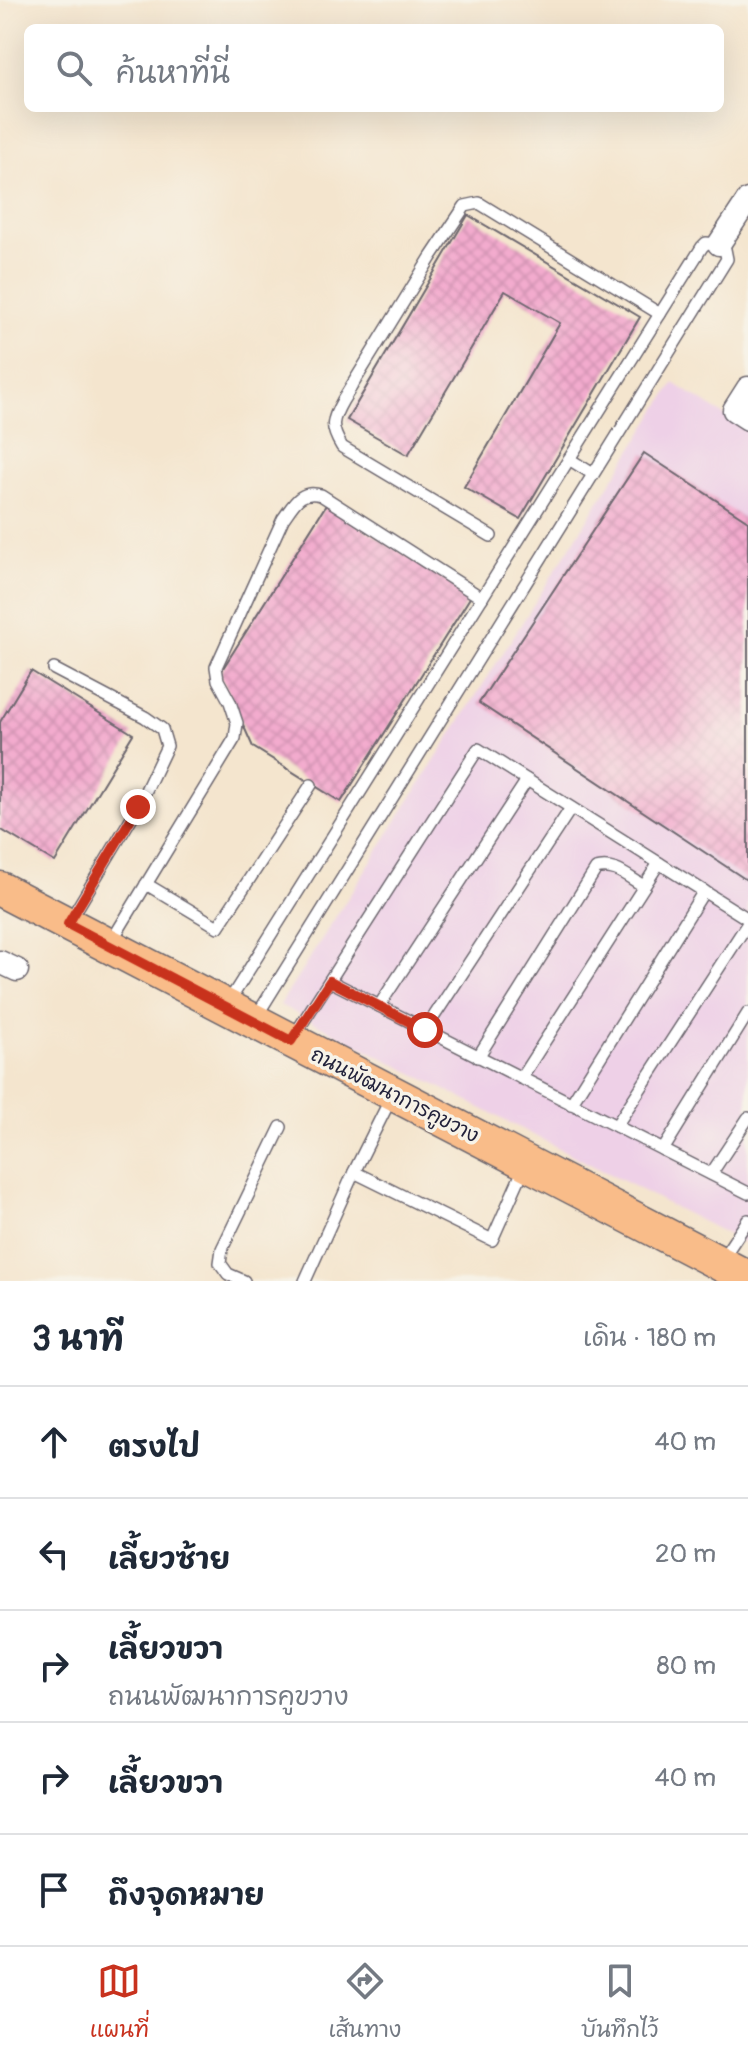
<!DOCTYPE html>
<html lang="th">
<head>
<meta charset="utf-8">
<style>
	:root { --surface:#fff; --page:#f6f6f7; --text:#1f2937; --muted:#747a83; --line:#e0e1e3; --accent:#c8321e }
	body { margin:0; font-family:Pangolin,"Playpen Sans Thai",sans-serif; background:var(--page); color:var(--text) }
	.stop { position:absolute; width:24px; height:24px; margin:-18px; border:6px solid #c8321e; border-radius:50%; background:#fff }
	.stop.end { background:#c8321e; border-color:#fff; box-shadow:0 2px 8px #0008 }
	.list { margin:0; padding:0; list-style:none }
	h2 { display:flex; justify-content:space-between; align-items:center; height:104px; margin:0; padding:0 32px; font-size:34px }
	h2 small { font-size:26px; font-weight:400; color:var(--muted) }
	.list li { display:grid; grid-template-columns:52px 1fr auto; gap:24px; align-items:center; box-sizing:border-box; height:112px; padding:0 32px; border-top:2px solid var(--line) }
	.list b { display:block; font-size:30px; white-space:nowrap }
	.list p { margin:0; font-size:26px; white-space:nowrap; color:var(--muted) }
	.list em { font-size:26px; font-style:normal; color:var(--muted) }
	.icon { flex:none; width:44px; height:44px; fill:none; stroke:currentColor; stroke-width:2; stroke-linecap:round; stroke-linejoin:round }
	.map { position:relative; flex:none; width:748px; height:1281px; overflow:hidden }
	.search { position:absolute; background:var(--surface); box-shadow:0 8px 32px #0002; left:24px; right:24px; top:24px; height:88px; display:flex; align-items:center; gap:20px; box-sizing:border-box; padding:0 28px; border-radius:12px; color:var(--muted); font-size:30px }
	.sheet { height:664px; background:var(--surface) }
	nav { display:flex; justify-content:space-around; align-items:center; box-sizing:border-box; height:112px; border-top:2px solid var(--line); background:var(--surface); font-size:22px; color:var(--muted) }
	nav a { display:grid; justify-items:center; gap:4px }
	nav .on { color:var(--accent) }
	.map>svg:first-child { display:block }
	.built { fill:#eed0e7 }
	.building { fill:url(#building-cross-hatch) }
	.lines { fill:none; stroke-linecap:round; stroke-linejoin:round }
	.service-casing { stroke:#6c666e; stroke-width:14 }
	.minor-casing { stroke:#6c666e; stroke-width:25 }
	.primary-casing { stroke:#6c666e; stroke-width:37 }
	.service { stroke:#fff; stroke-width:11 }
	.minor { stroke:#fff; stroke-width:22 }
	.primary { stroke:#f9bc89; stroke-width:34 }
	.route { stroke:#c8321e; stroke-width:10 }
	.labels { text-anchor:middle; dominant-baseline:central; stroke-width:7; stroke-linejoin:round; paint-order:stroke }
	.street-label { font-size:20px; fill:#22223b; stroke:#f7f3e8 }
</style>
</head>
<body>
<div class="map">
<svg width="748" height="1281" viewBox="0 0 748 1281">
	<defs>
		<pattern id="building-cross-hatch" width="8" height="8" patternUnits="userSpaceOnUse" patternTransform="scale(2)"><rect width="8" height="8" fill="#f3abce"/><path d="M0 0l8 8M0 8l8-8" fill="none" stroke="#d093b2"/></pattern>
	</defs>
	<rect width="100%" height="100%" fill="#f7f3e8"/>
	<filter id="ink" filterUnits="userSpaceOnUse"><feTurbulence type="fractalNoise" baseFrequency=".0125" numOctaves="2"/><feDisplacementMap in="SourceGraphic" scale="16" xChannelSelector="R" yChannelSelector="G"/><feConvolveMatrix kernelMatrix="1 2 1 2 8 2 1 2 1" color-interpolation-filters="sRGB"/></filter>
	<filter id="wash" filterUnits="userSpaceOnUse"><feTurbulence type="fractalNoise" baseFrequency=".006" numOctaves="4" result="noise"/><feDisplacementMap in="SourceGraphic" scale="32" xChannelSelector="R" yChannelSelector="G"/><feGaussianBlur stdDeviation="1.8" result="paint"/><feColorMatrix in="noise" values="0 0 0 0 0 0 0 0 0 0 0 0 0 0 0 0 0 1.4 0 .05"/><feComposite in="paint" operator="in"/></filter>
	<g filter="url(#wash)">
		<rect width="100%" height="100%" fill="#f4e5ce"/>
		<polygon class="built" points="674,383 748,431 748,1245 280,1005"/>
		<g id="blocks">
			<g class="building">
				<polygon points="468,215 640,317 520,519 464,487 560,323 505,291 408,455 347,420"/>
				<polygon points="644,453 748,521 748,881 479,703"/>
				<polygon points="326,505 471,596 341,802 253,747 220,673"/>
				<polygon points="31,671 133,734 55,862 0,829 0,722"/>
			</g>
		</g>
	</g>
	<g filter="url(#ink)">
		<use href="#blocks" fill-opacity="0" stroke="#6c666e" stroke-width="2"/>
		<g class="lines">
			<defs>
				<g id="service">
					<polyline points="569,459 593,474"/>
					<path d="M491,536L342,447C330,427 331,421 343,400L431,257L465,206L479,203L660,314"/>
					<polyline points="54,669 145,717 162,729 167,746 138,807 69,922"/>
					<polyline points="146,884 218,927 311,785"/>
					<path d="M111,942L235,738L237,723L230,702L218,680L216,667L283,519C294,504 300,489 321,495L482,598"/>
					<polyline points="330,981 748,1193"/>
					<polyline points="228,1003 702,247 706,243 719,244 725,249 727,259 256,1017"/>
					<polyline points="379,1006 527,780"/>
					<polyline points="425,1030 571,808"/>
					<polyline points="294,1036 478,749 748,919"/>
					<path d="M478,1057L596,869C614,863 629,878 644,886"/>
					<polyline points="521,1078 659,863"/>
					<polyline points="392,1096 354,1172 492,1240 524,1168"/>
					<polyline points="571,1104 704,891"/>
					<polyline points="616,1126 748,923"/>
					<polyline points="663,1150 748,1013"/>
					<polyline points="711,1174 748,1118"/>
					<polyline points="722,1259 748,1220"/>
					<polyline points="244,1281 228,1274 220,1263 222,1249 281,1127"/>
					<polyline points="305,1281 354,1172"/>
				</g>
				<g id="minor">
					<polyline points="719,244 748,200"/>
					<polyline points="748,388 734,410 748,419"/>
					<polyline points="0,962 17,970"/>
				</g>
				<polyline id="primary" points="0,889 748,1278"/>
			</defs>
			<use href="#service" class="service-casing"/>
			<use href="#minor" class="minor-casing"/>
			<use href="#primary" class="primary-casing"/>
			<use href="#service" class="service"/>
			<use href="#minor" class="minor"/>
			<use href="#primary" class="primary"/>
		</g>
	</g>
	<g class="lines" filter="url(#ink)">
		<polyline class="route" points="138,807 68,924 291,1041 330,981 425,1030"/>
	</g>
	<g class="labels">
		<g class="street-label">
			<text transform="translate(395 1095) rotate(27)">ถนนพัฒนาการคูขวาง</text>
		</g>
	</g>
</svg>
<div class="stop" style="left:425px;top:1030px"></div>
<div class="stop end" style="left:138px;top:807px"></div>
<div class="search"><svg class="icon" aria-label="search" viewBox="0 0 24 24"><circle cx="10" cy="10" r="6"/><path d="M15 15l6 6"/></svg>ค้นหาที่นี่</div>
</div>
<section class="sheet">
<h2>3 นาที<small>เดิน · 180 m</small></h2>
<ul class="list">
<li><svg class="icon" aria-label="ahead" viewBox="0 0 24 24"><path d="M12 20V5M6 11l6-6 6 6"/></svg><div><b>ตรงไป</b></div><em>40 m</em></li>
<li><svg class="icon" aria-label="left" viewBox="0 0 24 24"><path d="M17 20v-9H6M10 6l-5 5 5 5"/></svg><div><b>เลี้ยวซ้าย</b></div><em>20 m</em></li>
<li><svg class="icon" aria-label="right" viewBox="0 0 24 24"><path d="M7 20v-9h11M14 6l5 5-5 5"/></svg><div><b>เลี้ยวขวา</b><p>ถนนพัฒนาการคูขวาง</p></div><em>80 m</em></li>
<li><svg class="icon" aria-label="right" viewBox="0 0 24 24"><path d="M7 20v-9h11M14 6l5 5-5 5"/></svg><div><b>เลี้ยวขวา</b></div><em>40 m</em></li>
<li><svg class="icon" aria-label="arrive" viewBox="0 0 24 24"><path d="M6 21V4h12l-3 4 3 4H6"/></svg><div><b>ถึงจุดหมาย</b></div></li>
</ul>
</section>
<nav>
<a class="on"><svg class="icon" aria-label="map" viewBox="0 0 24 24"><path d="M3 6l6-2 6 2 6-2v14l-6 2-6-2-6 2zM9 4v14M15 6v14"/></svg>แผนที่</a>
<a><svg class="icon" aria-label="directions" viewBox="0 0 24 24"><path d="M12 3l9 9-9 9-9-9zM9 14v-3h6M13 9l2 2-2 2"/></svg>เส้นทาง</a>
<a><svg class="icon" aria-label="saved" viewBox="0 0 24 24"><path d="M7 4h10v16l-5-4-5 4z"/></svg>บันทึกไว้</a>
</nav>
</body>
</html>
